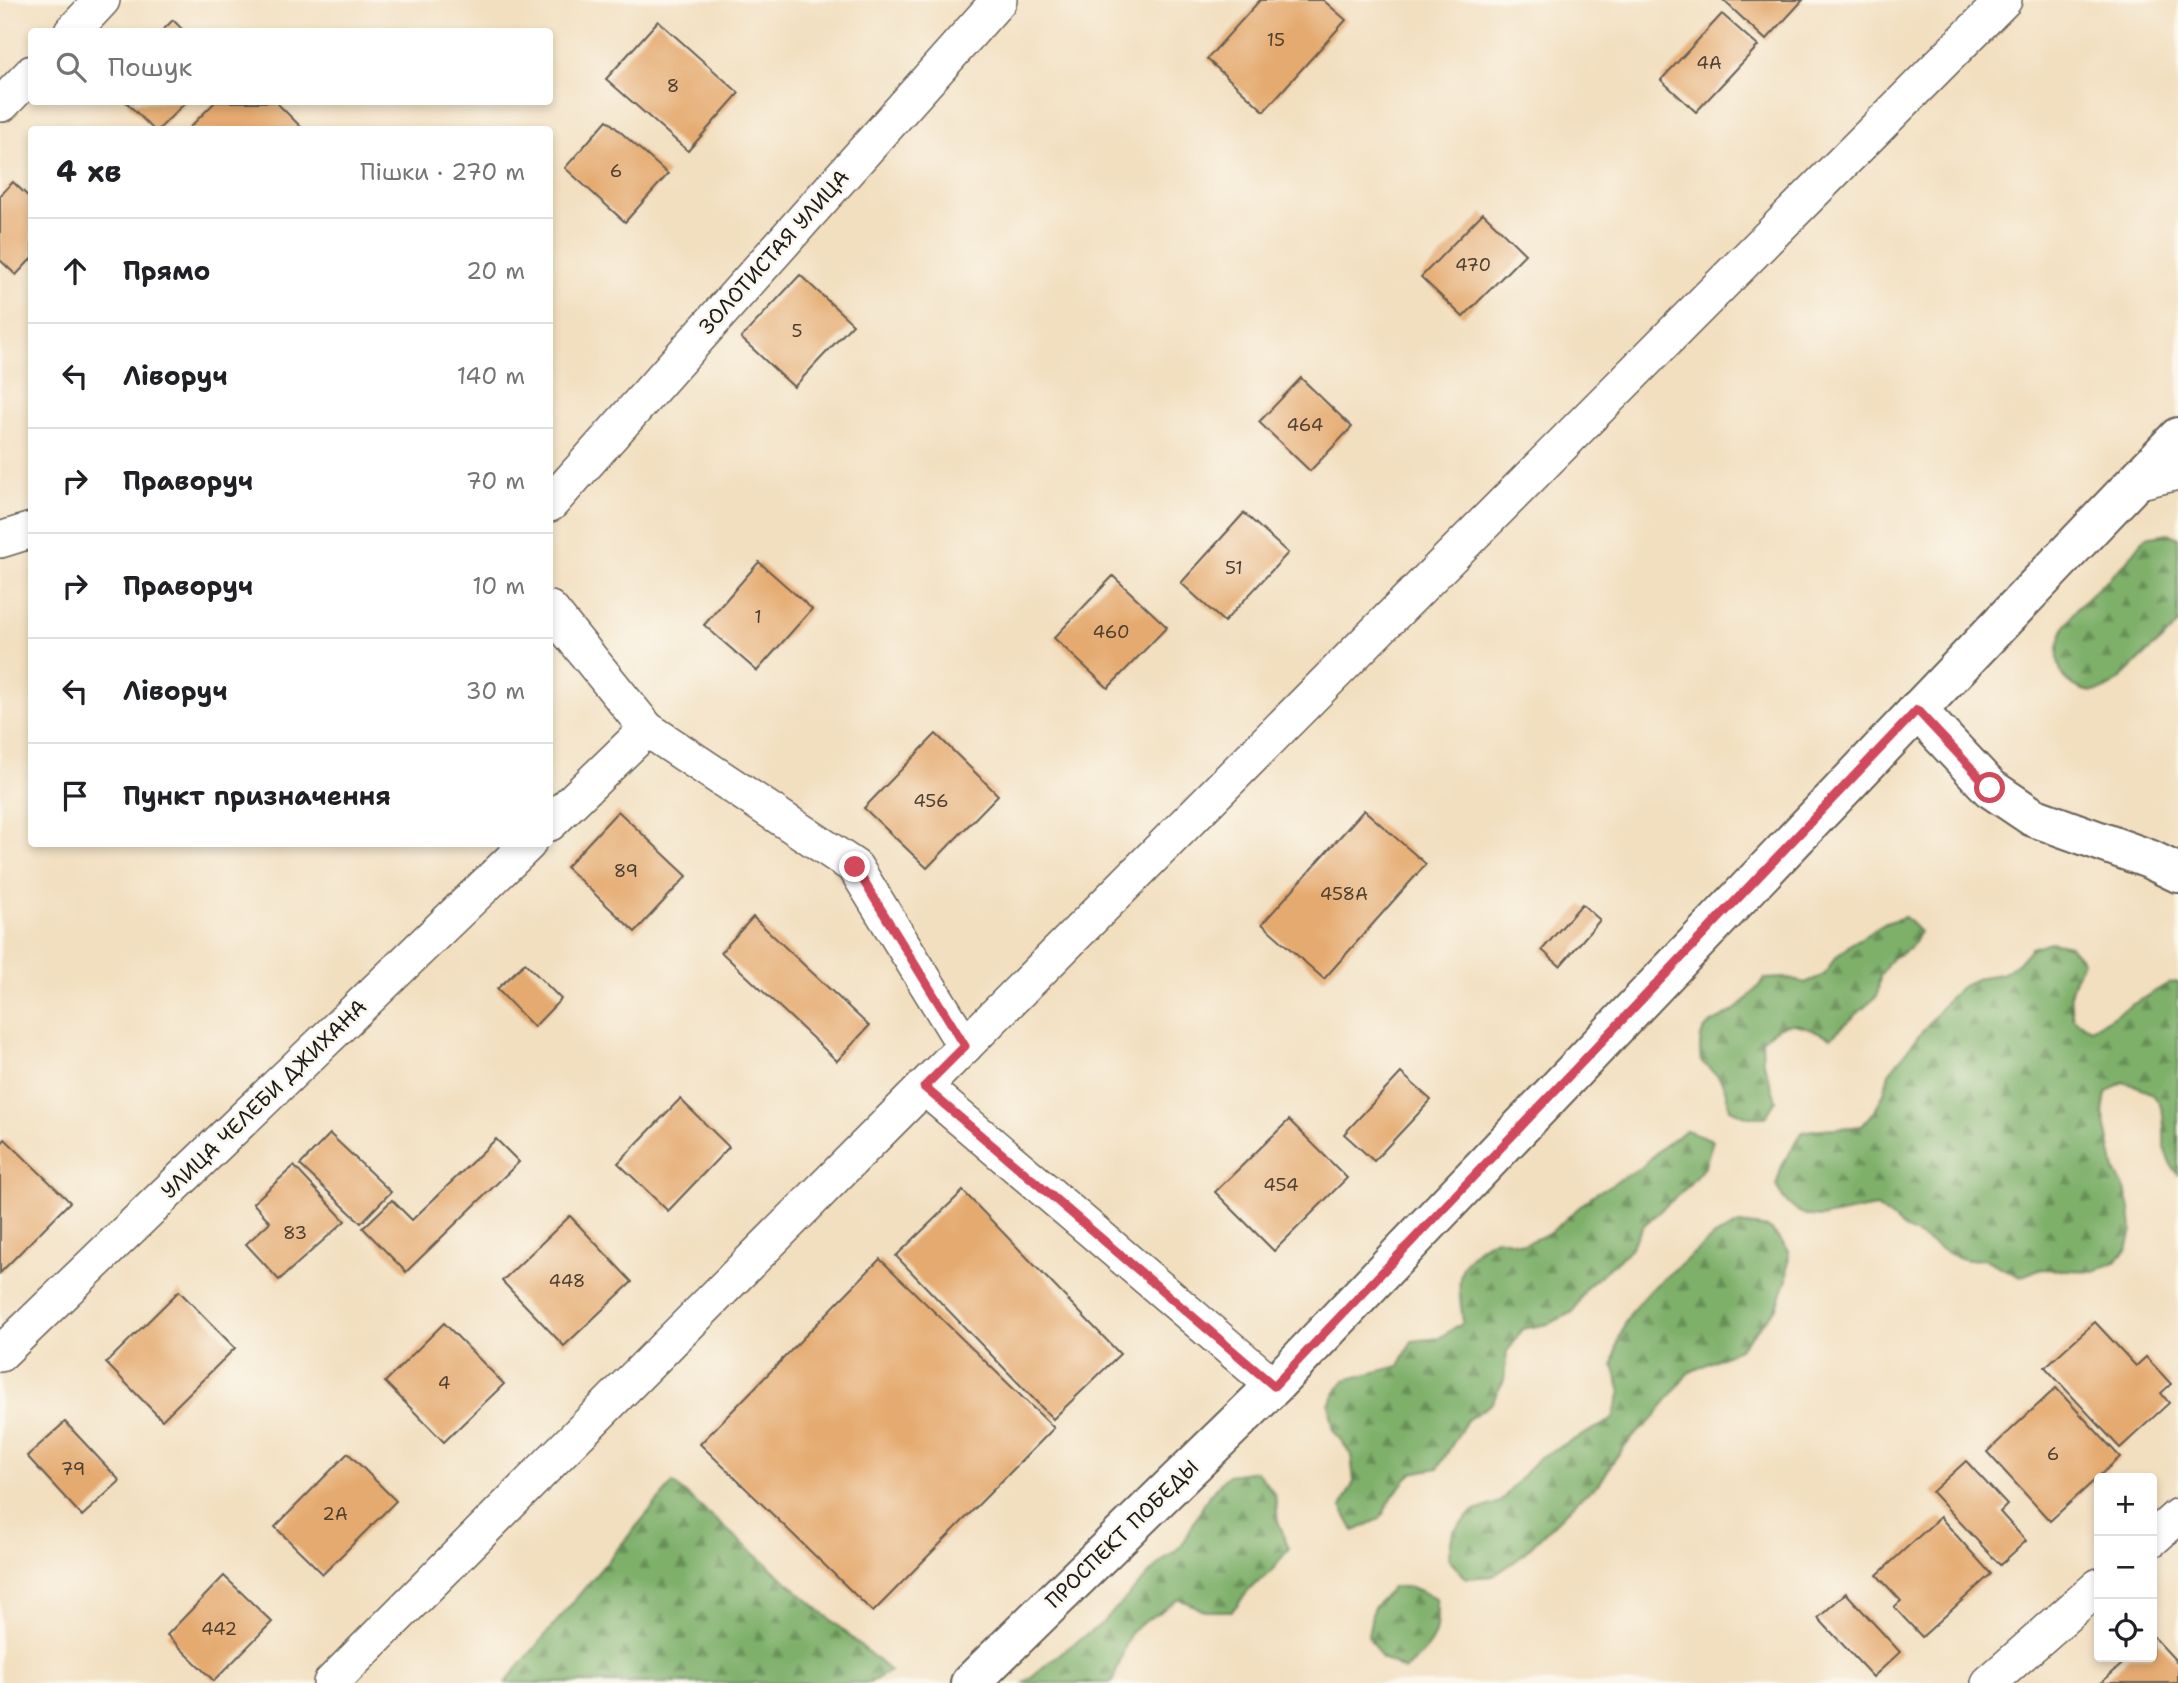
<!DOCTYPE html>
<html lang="uk">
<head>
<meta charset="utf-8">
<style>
	:root { --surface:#fff; --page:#f6f6f6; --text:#202124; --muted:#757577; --line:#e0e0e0 }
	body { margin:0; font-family:"Shantell Sans",sans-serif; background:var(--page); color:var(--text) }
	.controls { position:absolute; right:21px; bottom:21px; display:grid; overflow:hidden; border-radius:7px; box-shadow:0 4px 10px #0003 }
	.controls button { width:63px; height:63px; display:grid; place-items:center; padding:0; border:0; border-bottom:2px solid var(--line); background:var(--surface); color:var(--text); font:35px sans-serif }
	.stop { position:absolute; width:21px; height:21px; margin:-16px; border:5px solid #d1495b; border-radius:50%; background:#fff }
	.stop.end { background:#d1495b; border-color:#fff; box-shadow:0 2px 7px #0008 }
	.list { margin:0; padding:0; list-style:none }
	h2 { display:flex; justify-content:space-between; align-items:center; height:91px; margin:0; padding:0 28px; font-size:30px }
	h2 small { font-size:23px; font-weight:400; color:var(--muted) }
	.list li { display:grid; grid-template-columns:46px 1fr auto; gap:21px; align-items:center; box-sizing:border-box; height:105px; padding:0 28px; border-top:2px solid var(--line) }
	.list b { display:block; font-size:26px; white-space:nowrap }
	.list em { font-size:23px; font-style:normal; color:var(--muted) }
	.icon { flex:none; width:38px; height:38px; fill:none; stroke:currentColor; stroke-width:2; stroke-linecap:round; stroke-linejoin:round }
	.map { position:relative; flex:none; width:2178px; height:1683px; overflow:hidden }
	.search { position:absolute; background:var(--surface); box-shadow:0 4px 10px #0003; left:28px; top:28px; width:525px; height:77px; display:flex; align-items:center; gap:18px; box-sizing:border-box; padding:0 24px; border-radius:7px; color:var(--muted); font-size:26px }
	.panel { position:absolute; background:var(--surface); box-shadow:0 4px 10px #0003; left:28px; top:126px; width:525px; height:721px; border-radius:7px }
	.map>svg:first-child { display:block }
	.forest { fill:url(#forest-firs); stroke:#4d6643; stroke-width:2 }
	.building { fill:#e5aa70 }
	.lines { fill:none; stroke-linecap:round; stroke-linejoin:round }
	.minor-casing { stroke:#676055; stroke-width:38 }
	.secondary-casing { stroke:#676055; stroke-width:42 }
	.primary-casing { stroke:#676055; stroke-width:42 }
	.minor { stroke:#fff; stroke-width:35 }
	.secondary { stroke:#fff; stroke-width:38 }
	.primary { stroke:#fff; stroke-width:38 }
	.route { stroke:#d1495b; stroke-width:9 }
	.labels { text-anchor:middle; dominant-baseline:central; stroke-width:5; stroke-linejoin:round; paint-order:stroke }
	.number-label { font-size:18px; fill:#4e4031 }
	.street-label { font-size:21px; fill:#1c1c1c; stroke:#fbf7ec }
</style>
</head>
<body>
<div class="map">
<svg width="2178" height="1683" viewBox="0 0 2178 1683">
	<defs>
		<pattern id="forest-firs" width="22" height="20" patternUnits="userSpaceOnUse" patternTransform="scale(1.75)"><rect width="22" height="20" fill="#7eb06a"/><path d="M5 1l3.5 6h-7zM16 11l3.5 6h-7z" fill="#668e56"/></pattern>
	</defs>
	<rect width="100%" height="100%" fill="#fbf7ec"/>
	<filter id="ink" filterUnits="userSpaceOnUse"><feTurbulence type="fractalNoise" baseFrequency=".0143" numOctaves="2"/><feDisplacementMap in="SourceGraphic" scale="14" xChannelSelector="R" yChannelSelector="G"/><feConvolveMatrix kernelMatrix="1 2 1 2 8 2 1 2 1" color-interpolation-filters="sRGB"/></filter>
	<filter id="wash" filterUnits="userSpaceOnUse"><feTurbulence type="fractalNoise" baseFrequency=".00686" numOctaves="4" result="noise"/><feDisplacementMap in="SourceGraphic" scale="28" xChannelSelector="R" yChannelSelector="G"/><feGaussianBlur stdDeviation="1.57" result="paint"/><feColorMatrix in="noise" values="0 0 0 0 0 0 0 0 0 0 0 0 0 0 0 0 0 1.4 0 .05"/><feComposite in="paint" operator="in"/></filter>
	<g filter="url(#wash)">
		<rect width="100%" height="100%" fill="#f2dfc0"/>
		<g class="forest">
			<path d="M2168,533L2178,538V624C2168,637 2155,645 2143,657C2120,678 2099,709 2067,680C2057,671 2056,651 2060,639C2070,607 2099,589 2122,566C2131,557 2138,546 2146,537Z"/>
			<path d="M1905,917L1920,932L1909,949L1892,958L1880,976L1877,996L1831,1037C1799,1025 1788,1014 1762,1040L1763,1061L1776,1100L1766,1117H1748L1730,1109C1725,1084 1722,1076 1701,1062C1695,1015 1716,1028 1742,1004C1750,997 1757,987 1765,979L1784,978L1805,983L1824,975L1835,958L1851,944L1886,923Z"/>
			<path d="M2050,942L2070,946L2083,961C2072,983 2067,993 2073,1018L2091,1029L2169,983L2178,982V1174C2154,1148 2172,1121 2157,1100C2150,1089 2133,1085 2122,1082L2106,1093L2103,1112L2115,1171L2125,1189L2130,1209L2132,1230L2127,1250L2113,1263L2095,1271L2039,1269L2020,1277L1985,1259L1966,1260L1948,1253L1907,1230L1877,1207C1834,1212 1802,1235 1776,1186L1782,1166L1802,1132C1822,1127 1841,1129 1862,1126L1875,1111L1884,1093L1889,1073L1949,998L1963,985L1981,977L2001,974L2018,963L2031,948Z"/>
			<path d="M1686,1130L1713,1140L1705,1166L1687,1187L1644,1225L1629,1250L1586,1288L1573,1312L1548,1324L1522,1329L1507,1352L1504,1380L1491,1404L1467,1420L1438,1468L1412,1473L1394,1494L1380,1519L1354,1531L1341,1507L1354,1482L1351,1454L1334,1431L1329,1404L1344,1380L1399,1366L1412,1341L1439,1338L1463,1322C1458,1279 1452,1261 1496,1238L1524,1244L1550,1233L1593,1195L1643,1166L1662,1147Z"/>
			<polygon points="1739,1224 1769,1228 1789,1250 1787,1279 1777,1307 1739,1349 1688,1373 1654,1418 1632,1438 1614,1460 1600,1483 1578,1500 1517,1560 1493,1576 1466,1578 1448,1559 1453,1532 1472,1512 1500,1502 1538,1458 1612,1420 1621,1392 1613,1365 1619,1338 1630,1313 1649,1291 1714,1236"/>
			<polygon points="1256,1471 1275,1494 1278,1521 1289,1548 1272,1571 1250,1589 1232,1611 1205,1611 1179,1599 1131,1631 1112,1683 1024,1683 1054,1658 1100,1625 1159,1564 1181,1546 1209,1495 1228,1475"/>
			<polygon points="673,1483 890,1671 869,1683 505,1683"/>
			<path d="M1392,1587H1411L1436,1598C1440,1638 1433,1644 1405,1670L1382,1658L1368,1636L1373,1609Z"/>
		</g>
		<g id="blocks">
			<g class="building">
				<polygon points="1260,0 1323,0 1346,20 1264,111 1207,59"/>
				<polygon points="1723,0 1803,0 1766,40"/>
				<polygon points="1722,14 1758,46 1696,112 1661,80"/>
				<polygon points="173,20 185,32 161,32"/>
				<polygon points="658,21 739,93 688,151 606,79"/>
				<polygon points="126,102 186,102 158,130 154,130"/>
				<polygon points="215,102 276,102 304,130 187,130"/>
				<polygon points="607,120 668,174 625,222 565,168"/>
				<polygon points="13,182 32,200 32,258 16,275 0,260 0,196"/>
				<polygon points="1483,213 1525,254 1463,317 1421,277"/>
				<polygon points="800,275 853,324 794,387 741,338"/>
				<polygon points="1301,378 1352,427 1310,471 1259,422"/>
				<polygon points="1244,513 1288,553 1224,622 1181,583"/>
				<polygon points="759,562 812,609 757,671 704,625"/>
				<polygon points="1113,576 1167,627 1108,688 1054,638"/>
				<polygon points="936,734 998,795 927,868 864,808"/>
				<polygon points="1364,810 1426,864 1324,979 1262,924"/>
				<polygon points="618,811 687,876 635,932 566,867"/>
				<polygon points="1582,904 1600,920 1560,966 1542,950"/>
				<polygon points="753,917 869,1026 837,1061 721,952"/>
				<polygon points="525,963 561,999 534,1027 497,989"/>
				<polygon points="1401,1073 1431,1100 1374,1161 1344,1134"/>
				<polygon points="680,1099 729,1147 668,1211 618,1163"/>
				<polygon points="1289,1120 1347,1178 1274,1251 1215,1192"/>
				<polygon points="330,1134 391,1192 361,1223 300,1165"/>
				<polygon points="5,1139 70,1202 0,1273 0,1145"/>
				<polygon points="496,1139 519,1162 406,1272 363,1228 392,1200 412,1220"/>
				<polygon points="294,1166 345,1221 279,1280 246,1244 270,1222 253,1203"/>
				<polygon points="963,1191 1120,1354 1053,1419 896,1256"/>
				<polygon points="570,1216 632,1282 564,1346 502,1281"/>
				<polygon points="880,1259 1054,1428 873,1612 700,1444"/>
				<polygon points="179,1291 235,1348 162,1420 106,1363"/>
				<polygon points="2095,1322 2136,1366 2146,1357 2171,1384 2161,1393 2169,1403 2120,1448 2045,1367"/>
				<polygon points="444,1323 504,1384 444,1442 385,1382"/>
				<polygon points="2056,1388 2120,1457 2050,1521 1987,1452"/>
				<polygon points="65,1422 120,1481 82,1516 27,1456"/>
				<polygon points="348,1453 396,1501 323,1574 275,1527"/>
				<polygon points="1966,1461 2007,1505 2000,1512 2026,1541 2000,1565 1932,1492"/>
				<polygon points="1940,1517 1991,1574 1922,1637 1894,1607 1901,1601 1877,1575"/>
				<polygon points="224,1576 272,1622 214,1681 167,1635"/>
				<polygon points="1846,1593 1900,1652 1873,1677 1818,1618"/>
				<polygon points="2152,1635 2178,1663 2178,1683 2101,1683 2130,1657 2152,1657"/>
			</g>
		</g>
	</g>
	<g filter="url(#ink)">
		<use href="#blocks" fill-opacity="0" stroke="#676055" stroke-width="2"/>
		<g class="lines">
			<defs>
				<g id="minor">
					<polyline points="72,32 102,0"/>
					<polyline points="2,104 32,73"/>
					<polyline points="2136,482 2178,472"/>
					<polyline points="550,504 999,0"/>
					<polyline points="0,540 32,530"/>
					<polyline points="550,609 647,729 855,867 965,1046"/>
					<polyline points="550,823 647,729"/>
					<polyline points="924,1087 2004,0"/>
					<polyline points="0,1354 528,844"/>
					<polyline points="2152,1539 2178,1516"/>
					<polyline points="331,1683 924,1087 1274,1386"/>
					<polyline points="1989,1683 2099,1586"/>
				</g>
				<polyline id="secondary" points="1917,710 1990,788 2033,817 2149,859 2178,873"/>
				<polyline id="primary" points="970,1683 1274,1386 2178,437"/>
			</defs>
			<use href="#minor" class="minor-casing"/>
			<use href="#secondary" class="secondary-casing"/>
			<use href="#primary" class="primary-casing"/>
			<use href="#minor" class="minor"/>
			<use href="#secondary" class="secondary"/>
			<use href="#primary" class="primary"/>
		</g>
	</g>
	<g class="lines" filter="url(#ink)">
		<polyline class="route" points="855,867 965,1046 924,1087 1274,1386 1917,710 1990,788"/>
	</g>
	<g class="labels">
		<g class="number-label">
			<text x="1276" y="40">15</text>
			<text x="1709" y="63">4А</text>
			<text x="673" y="86">8</text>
			<text x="616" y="171">6</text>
			<text x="1473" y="265">470</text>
			<text x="797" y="331">5</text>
			<text x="1305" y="425">464</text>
			<text x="1234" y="568">51</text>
			<text x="758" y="617">1</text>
			<text x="1111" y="632">460</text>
			<text x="931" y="801">456</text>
			<text x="626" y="871">89</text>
			<text x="1344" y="894">458А</text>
			<text x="1281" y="1185">454</text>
			<text x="295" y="1233">83</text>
			<text x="567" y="1281">448</text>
			<text x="444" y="1383">4</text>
			<text x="2053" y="1454">6</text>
			<text x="73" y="1469">79</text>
			<text x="335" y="1514">2А</text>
			<text x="219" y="1629">442</text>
		</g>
		<g class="street-label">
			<text transform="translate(774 252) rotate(-48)">ЗОЛОТИСТАЯ УЛИЦА</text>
			<text transform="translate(264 1099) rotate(-44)">УЛИЦА ЧЕЛЕБИ ДЖИХАНА</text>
			<text transform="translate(1122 1534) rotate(-44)">ПРОСПЕКТ ПОБЕДЫ</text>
		</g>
	</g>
</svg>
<div class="controls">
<button>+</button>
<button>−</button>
<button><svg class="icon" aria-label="locate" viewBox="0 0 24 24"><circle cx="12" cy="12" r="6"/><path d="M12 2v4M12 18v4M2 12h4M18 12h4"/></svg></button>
</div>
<div class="stop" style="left:1990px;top:788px"></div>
<div class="stop end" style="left:855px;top:867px"></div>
<div class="search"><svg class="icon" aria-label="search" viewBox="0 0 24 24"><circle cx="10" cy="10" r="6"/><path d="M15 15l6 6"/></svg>Пошук</div>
<section class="panel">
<h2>4 хв<small>Пішки · 270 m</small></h2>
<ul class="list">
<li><svg class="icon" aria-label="ahead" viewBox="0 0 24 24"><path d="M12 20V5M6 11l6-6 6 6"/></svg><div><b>Прямо</b></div><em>20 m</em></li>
<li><svg class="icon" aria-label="left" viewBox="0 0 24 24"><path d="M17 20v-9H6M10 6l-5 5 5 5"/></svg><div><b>Ліворуч</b></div><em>140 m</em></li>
<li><svg class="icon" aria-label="right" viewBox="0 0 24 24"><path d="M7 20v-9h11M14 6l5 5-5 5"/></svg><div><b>Праворуч</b></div><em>70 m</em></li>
<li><svg class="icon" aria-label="right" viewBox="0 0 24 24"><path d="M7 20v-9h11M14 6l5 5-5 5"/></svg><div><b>Праворуч</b></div><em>10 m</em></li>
<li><svg class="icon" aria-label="left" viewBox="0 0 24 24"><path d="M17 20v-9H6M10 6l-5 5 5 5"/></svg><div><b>Ліворуч</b></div><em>30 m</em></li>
<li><svg class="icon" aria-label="arrive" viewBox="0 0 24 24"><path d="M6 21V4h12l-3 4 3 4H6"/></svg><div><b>Пункт призначення</b></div></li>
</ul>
</section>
</div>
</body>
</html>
